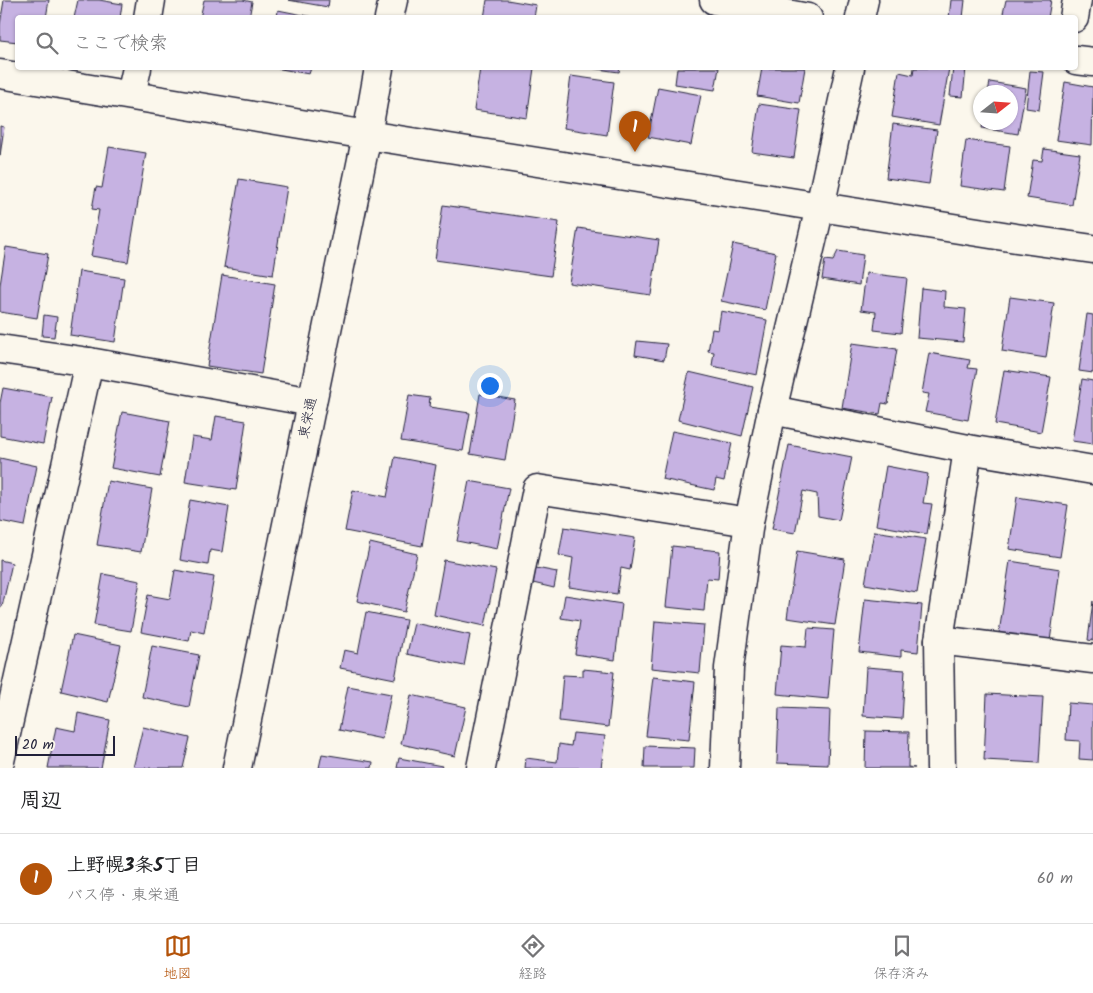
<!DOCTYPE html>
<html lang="ja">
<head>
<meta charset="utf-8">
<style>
	:root { --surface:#fff; --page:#f6f6f6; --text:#202124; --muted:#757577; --line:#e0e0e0; --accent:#b45309 }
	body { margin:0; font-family:Kalam,"Klee One",sans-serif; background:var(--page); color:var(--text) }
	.compass { position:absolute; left:973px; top:85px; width:45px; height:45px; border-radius:50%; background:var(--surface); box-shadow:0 1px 4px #0004; rotate:73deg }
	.scale { position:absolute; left:15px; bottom:12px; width:100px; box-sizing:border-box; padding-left:5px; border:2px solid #22223b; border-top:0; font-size:14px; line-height:18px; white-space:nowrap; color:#22223b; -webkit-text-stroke:4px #fbf7ec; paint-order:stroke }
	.you { position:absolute; left:489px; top:385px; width:18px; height:18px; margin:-12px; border:4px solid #fff; border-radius:50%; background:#1a73e8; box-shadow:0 0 0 8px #1a73e833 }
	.badge { display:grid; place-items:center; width:32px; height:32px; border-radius:50%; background:var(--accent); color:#fff; font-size:16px; font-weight:700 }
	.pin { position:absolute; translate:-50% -41px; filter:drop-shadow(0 1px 2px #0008) }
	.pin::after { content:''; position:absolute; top:26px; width:18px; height:15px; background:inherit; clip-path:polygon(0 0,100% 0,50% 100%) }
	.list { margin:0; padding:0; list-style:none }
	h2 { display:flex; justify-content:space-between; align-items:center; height:65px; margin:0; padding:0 20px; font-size:21px }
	h2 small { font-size:16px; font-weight:400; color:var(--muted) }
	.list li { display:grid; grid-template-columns:32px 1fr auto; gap:15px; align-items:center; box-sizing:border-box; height:90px; padding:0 20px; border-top:1px solid var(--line) }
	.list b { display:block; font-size:19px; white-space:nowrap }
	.list p { margin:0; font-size:16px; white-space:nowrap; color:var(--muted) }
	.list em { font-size:16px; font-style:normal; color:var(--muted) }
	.icon { flex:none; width:28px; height:28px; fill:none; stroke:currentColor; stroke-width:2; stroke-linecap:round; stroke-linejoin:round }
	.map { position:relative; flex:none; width:1093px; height:768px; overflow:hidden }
	.search { position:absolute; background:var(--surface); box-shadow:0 1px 4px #0004; left:15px; right:15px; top:15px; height:55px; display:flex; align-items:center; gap:12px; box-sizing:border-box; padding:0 18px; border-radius:5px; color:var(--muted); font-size:19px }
	.sheet { height:155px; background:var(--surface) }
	nav { display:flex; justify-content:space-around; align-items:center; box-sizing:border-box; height:70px; border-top:1px solid var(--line); background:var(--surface); font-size:14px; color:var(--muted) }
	nav a { display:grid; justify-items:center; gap:2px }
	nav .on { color:var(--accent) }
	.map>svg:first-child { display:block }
	.building { fill:#c6b2e2; stroke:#22223b }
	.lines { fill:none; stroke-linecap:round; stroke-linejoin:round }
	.minor-casing { stroke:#22223b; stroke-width:31 }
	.tertiary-casing { stroke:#22223b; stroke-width:31 }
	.minor { stroke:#fbf7ec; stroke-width:28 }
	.tertiary { stroke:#fbf7ec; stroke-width:28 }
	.labels { text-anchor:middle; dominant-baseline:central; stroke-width:4; stroke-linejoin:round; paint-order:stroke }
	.street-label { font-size:14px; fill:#22223b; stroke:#fbf7ec }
</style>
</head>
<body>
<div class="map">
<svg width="1093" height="768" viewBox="0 0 1093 768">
	<rect width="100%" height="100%" fill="#fbf7ec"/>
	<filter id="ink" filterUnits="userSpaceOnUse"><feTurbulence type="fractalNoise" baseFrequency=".02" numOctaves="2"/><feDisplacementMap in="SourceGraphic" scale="10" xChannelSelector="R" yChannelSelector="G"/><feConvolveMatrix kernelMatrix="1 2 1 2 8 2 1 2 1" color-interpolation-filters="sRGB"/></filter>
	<g filter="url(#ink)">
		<g class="building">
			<polygon points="4,0 49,0 46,18 18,18 18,42 0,40 0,25"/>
			<polygon points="78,0 99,0 122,4 120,18 74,18"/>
			<polygon points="204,0 243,0 252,2 249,18 200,18"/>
			<polygon points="288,0 329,0 328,7"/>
			<polygon points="487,0 507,0 536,5 534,18 484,18"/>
			<polygon points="951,0 965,0 963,18 949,18"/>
			<polygon points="1006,0 1051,0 1048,18 1002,18"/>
			<polygon points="278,10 318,18 277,18"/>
			<polygon points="275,68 311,68 309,74"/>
			<polygon points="480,68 534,68 527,118 474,110"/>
			<polygon points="590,68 620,68 619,72"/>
			<polygon points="677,68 719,68 715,90 675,84"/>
			<polygon points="762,68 805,68 799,103 757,96"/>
			<polygon points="914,68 949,68 939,125 892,117 899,72 913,75"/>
			<polygon points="953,68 966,68 963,97 950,96"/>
			<polygon points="1030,71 1044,72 1039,110 1026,108"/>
			<polygon points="571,76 614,82 607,135 564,128"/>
			<polygon points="990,82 1026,88 1018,134 982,128 983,122 1010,122 1010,92 988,92"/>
			<polygon points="1065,82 1093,87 1092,145 1056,140"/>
			<polygon points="658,87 701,95 691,145 648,137"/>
			<polygon points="759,104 801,110 794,158 752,152"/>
			<polygon points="893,124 937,130 929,184 886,178"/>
			<polygon points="0,126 4,127 0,156"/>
			<polygon points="966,140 1010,146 1004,192 960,186"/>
			<polygon points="109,147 146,153 128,262 91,256 99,210 92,209 96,187 102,188"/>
			<polygon points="1044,149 1080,154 1072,205 1027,198 1033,160 1042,161"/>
			<polygon points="239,179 287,187 273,275 224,267"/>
			<polygon points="443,205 559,222 551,276 435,260"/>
			<polygon points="578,228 659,240 651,295 569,283"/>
			<polygon points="733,244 776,253 765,310 721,301"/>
			<polygon points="6,247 48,254 37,318 0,312 0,285"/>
			<polygon points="838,251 863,255 859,285 822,279 825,260 833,261"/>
			<polygon points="79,271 124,278 115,342 70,335"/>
			<polygon points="866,273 907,278 901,333 874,330 876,312 861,310"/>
			<polygon points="222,275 275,284 261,374 207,366"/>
			<polygon points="921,288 945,291 944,307 966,309 963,342 917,338"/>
			<polygon points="1010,297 1054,303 1046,358 1002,351"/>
			<polygon points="721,311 767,320 757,375 712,366 714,352 708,351 712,329 718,330"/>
			<polygon points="1087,314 1093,315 1093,373 1079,371"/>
			<polygon points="44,315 57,317 54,337 42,336"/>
			<polygon points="637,341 667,344 664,360 635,355"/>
			<polygon points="852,343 897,349 888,404 882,403 880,414 842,408"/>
			<polygon points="929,353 970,360 968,368 977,369 968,420 925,412 929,394 922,393"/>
			<polygon points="1004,370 1051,377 1041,432 995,424"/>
			<polygon points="689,372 753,387 742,436 678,420"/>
			<polygon points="1082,379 1093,381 1093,444 1072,441"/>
			<polygon points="3,388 52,397 43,444 0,436 0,403"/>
			<polygon points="480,394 515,400 505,460 470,454"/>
			<polygon points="409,395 430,398 429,407 470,413 463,451 401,441"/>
			<polygon points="122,412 170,421 160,477 111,468"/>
			<polygon points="216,416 246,421 236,490 185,482 192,437 212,440"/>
			<polygon points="672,431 732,443 724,481 716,479 714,490 662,479"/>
			<polygon points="789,445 852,457 839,520 818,516 817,494 803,491 795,533 772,529"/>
			<polygon points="395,457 436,465 422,546 345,531 353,490 387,497"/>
			<polygon points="0,458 37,466 25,526 0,521"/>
			<polygon points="886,466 928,474 923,503 932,504 927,534 876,525"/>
			<polygon points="108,481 152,489 141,552 97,545"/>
			<polygon points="469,481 509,488 497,549 457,541"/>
			<polygon points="1017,497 1068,505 1060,557 1009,549"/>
			<polygon points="190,500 229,507 222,552 210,550 208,565 180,560"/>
			<polygon points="564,527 635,538 630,570 621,568 617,594 569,587 573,558 559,555"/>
			<polygon points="874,531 926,539 917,593 865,584"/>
			<polygon points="370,543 417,554 404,612 357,601"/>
			<polygon points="672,546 720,551 718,579 707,578 704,611 666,607"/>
			<polygon points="797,551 845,559 835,625 787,618"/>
			<polygon points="0,560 12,563 2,607 0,607"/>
			<polygon points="444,560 496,570 485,626 434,615"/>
			<polygon points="1010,561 1060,569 1050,641 999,633"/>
			<polygon points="536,568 557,572 554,588 533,583"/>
			<polygon points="175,570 214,577 204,633 191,630 189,641 141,632 148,595 170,599"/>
			<polygon points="103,574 140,581 131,631 94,625"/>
			<polygon points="565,595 622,604 615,660 575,654 580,621 561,618"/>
			<polygon points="865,599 922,605 918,652 901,650 901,657 859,652"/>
			<polygon points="1093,601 1093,641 1088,640"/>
			<polygon points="366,612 406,620 395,679 340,668 344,650 358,653"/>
			<polygon points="655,621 704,625 700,673 651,668"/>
			<polygon points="414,623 470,635 464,666 407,654"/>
			<polygon points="808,628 834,630 828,699 777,694 781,645 806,647"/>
			<polygon points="73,635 121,645 108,702 61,691"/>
			<polygon points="152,646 199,655 189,707 142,697"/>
			<polygon points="866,667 905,670 902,719 863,716"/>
			<polygon points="583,669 614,672 608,727 559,721 563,675 583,676"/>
			<polygon points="653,677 695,682 689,740 646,736"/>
			<polygon points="348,686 391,694 382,739 339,730"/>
			<polygon points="987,694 1043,697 1039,763 984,760"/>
			<polygon points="411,695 466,707 455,756 401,744"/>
			<polygon points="1068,703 1093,705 1093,760 1079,759 1080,741 1066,740"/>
			<polygon points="779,708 830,710 828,765 777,763"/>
			<polygon points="78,713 110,720 101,768 48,768 56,727 75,731"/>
			<polygon points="143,727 190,738 183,768 133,768"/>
			<polygon points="866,731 909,732 908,767 915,768 865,768"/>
			<polygon points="573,733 605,736 601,768 525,768 526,758 557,762 559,744 571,746"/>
			<polygon points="645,746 695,748 694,768 644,768"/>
			<polygon points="322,754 373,762 372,768 319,768"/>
			<polygon points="399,758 442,766 441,768 397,768"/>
		</g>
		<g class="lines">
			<defs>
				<g id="minor">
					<polyline points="714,0 808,18"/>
					<polyline points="148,18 151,0"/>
					<polyline points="860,18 864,0"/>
					<polyline points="1074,18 1077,0"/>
					<polyline points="1076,60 1093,62"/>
					<polyline points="131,95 137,68"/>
					<polyline points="0,349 89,362 312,402"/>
					<polyline points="772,410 968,449 1093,470"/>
					<polyline points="939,640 1093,659"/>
					<polyline points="0,761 89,362"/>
					<polyline points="481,768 537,489 749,522"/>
					<polyline points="725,768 729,668 749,522 772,410 820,207 850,68"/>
					<polyline points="941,768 939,640 968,449"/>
				</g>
				<g id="tertiary">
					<polyline points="389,18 393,0"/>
					<polyline points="0,74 367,135 1016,238 1093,249"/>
					<polyline points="237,768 367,135 379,68"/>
				</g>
			</defs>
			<use href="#minor" class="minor-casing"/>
			<use href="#tertiary" class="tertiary-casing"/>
			<use href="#minor" class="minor"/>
			<use href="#tertiary" class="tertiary"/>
		</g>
	</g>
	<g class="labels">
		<g class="street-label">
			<text transform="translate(308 418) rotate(-78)">東栄通</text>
		</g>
	</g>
</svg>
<svg class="compass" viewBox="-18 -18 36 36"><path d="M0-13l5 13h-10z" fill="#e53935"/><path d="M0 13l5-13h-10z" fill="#757577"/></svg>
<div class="scale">20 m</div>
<div class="you"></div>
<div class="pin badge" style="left:635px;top:152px">1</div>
<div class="search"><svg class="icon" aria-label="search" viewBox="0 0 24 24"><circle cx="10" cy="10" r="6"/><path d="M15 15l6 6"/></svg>ここで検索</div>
</div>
<section class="sheet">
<h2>周辺<small></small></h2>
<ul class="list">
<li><span class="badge">1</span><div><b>上野幌3条5丁目</b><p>バス停 · 東栄通</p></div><em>60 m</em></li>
</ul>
</section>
<nav>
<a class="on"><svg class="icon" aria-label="map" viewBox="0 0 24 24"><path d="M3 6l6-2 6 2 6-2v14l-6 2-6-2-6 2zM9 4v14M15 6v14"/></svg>地図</a>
<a><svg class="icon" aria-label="directions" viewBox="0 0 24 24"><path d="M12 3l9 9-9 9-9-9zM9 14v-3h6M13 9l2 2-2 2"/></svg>経路</a>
<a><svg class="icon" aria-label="saved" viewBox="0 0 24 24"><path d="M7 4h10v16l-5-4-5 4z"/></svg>保存済み</a>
</nav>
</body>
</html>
